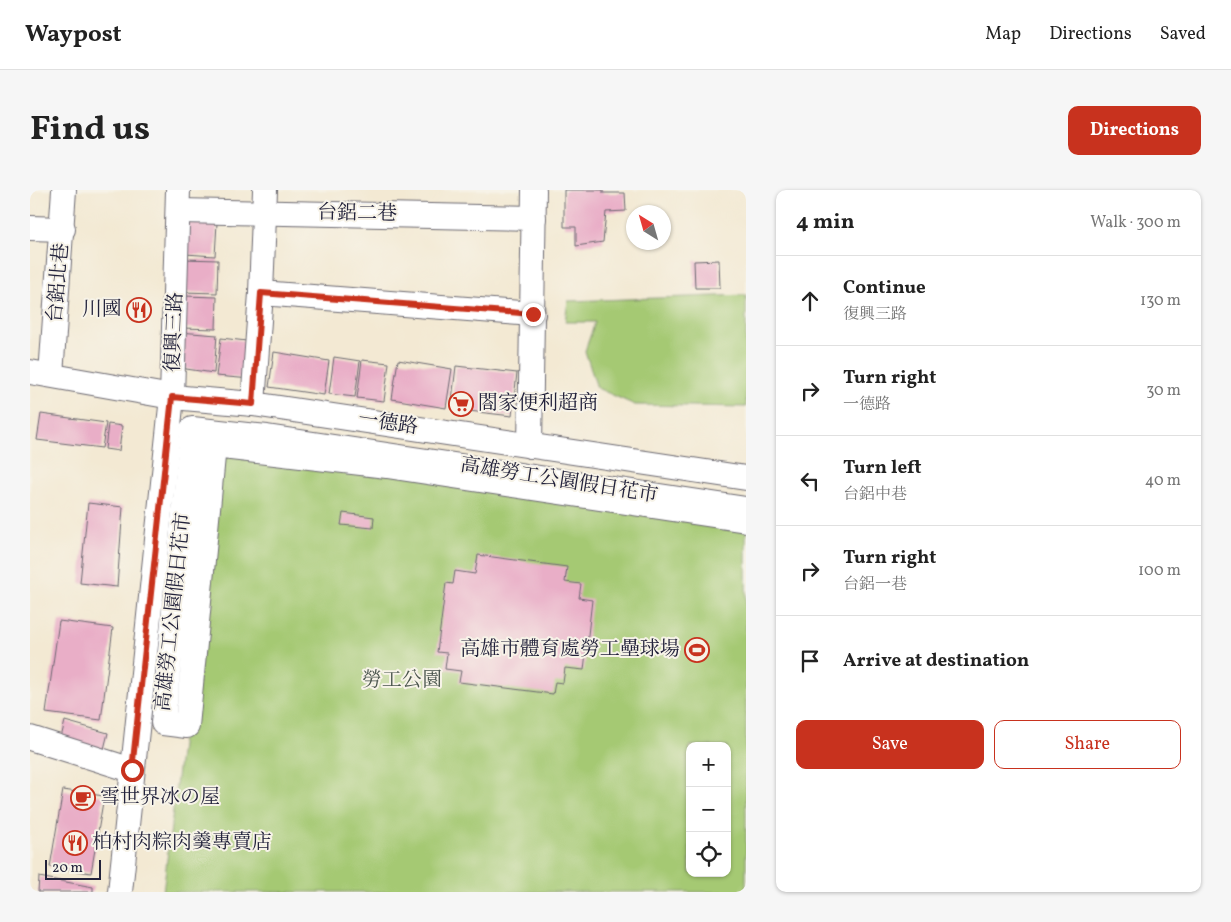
<!DOCTYPE html>
<html lang="en">
<head>
<meta charset="utf-8">
<style>
	:root { --surface:#fff; --page:#f6f6f6; --text:#222; --muted:#767676; --line:#e0e0e0; --accent:#c8321e }
	body { margin:0; font-family:Vollkorn,"Noto Serif TC","Noto Serif JP",serif; background:var(--page); color:var(--text) }
	.controls { position:absolute; right:15px; bottom:15px; display:grid; overflow:hidden; border-radius:10px; box-shadow:0 1px 4px #0004 }
	.controls button { width:45px; height:45px; display:grid; place-items:center; padding:0; border:0; border-bottom:1px solid var(--line); background:var(--surface); color:var(--text); font:25px sans-serif }
	.compass { position:absolute; left:596px; top:15px; width:45px; height:45px; border-radius:50%; background:var(--surface); box-shadow:0 1px 4px #0004; rotate:323deg }
	.scale { position:absolute; left:15px; bottom:12px; width:56px; box-sizing:border-box; padding-left:5px; border:2px solid #22223b; border-top:0; font-size:14px; line-height:18px; white-space:nowrap; color:#22223b; -webkit-text-stroke:4px #f7f3e8; paint-order:stroke }
	.stop { position:absolute; width:15px; height:15px; margin:-11px; border:4px solid #c8321e; border-radius:50%; background:#fff }
	.stop.end { background:#c8321e; border-color:#fff; box-shadow:0 1px 5px #0008 }
	.list { margin:0; padding:0; list-style:none }
	h2 { display:flex; justify-content:space-between; align-items:center; height:65px; margin:0; padding:0 20px; font-size:21px }
	h2 small { font-size:16px; font-weight:400; color:var(--muted) }
	.list li { display:grid; grid-template-columns:32px 1fr auto; gap:15px; align-items:center; box-sizing:border-box; height:90px; padding:0 20px; border-top:1px solid var(--line) }
	.list b { display:block; font-size:19px; white-space:nowrap }
	.list p { margin:0; font-size:16px; white-space:nowrap; color:var(--muted) }
	.list em { font-size:16px; font-style:normal; color:var(--muted) }
	.actions { display:flex; gap:10px; padding:15px 20px }
	.actions a { flex:1; padding:11px 0; border:1px solid var(--accent); border-radius:10px; text-align:center; font-size:18px; color:var(--accent) }
	.actions .main { background:var(--accent); color:#fff }
	.icon { flex:none; width:28px; height:28px; fill:none; stroke:currentColor; stroke-width:2; stroke-linecap:round; stroke-linejoin:round }
	.map { position:relative; flex:none; width:716px; height:702px; overflow:hidden; border-radius:10px }
	header { display:flex; align-items:center; gap:30px; box-sizing:border-box; height:70px; padding:0 25px; background:var(--surface); border-bottom:1px solid var(--line) }
	header strong { font-size:24px }
	nav { display:flex; gap:28px; margin-inline-start:auto; font-size:18px }
	.intro { display:flex; align-items:center; justify-content:space-between; box-sizing:border-box; height:120px; padding:0 30px }
	h1 { margin:0; font-size:35px }
	.button { padding:12px 22px; border-radius:10px; background:var(--accent); color:#fff; font-size:18px; font-weight:700 }
	main { display:flex; gap:30px; padding:0 30px }
	aside { flex:1; background:var(--surface); border-radius:10px; box-shadow:0 1px 4px #0004 }
	.map>svg:first-child { display:block }
	.green { fill:#a5c973; stroke:#647657; fill-rule:evenodd }
	.building { fill:#e9aec7 }
	.lines { fill:none; stroke-linecap:round; stroke-linejoin:round }
	.minor-casing { stroke:#6b6870; stroke-width:26 }
	.minor { stroke:#fff; stroke-width:24 }
	.route { stroke:#c8321e; stroke-width:6 }
	.labels { text-anchor:middle; dominant-baseline:central; stroke-width:4; stroke-linejoin:round; paint-order:stroke }
	.street-label { font-size:20px; fill:#22223b; stroke:#f7f3e8 }
	.poi-label { font-size:20px; fill:#22223b; stroke:#f7f3e8; text-anchor:start }
	.park-label { font-size:20px; fill:#49544c; stroke:#f7f3e8 }
</style>
</head>
<body>
<header>
<strong>Waypost</strong>
<nav><a>Map</a><a>Directions</a><a>Saved</a></nav>
</header>
<div class="intro"><h1>Find us</h1><a class="button">Directions</a></div>
<main>
<div class="map">
<svg width="716" height="702" viewBox="0 0 716 702">
	<rect width="100%" height="100%" fill="#f7f3e8"/>
	<filter id="ink" filterUnits="userSpaceOnUse"><feTurbulence type="fractalNoise" baseFrequency=".02" numOctaves="2"/><feDisplacementMap in="SourceGraphic" scale="10" xChannelSelector="R" yChannelSelector="G"/><feConvolveMatrix kernelMatrix="1 2 1 2 8 2 1 2 1" color-interpolation-filters="sRGB"/></filter>
	<filter id="wash" filterUnits="userSpaceOnUse"><feTurbulence type="fractalNoise" baseFrequency=".0096" numOctaves="4" result="noise"/><feDisplacementMap in="SourceGraphic" scale="20" xChannelSelector="R" yChannelSelector="G"/><feGaussianBlur stdDeviation="1.12" result="paint"/><feColorMatrix in="noise" values="0 0 0 0 0 0 0 0 0 0 0 0 0 0 0 0 0 1.4 0 .05"/><feComposite in="paint" operator="in"/></filter>
	<g filter="url(#wash)">
		<rect width="100%" height="100%" fill="#f3e9d3"/>
		<g class="green">
			<polygon points="716,105 716,217 605,215 567,198 555,161 565,132 535,132 538,111"/>
			<path d="M184,249L716,334V702H133L153,539ZM660,556H697V683H660Z"/>
		</g>
		<g id="blocks">
			<g class="building">
				<polygon points="534,0 573,0 573,3 595,3 596,21 576,22 573,52 546,56 546,37 534,37"/>
				<polygon points="156,32 187,33 185,66 155,64"/>
				<polygon points="154,69 188,70 187,103 152,102"/>
				<polygon points="689,70 690,98 665,98 664,71"/>
				<polygon points="153,106 187,107 186,139 152,138"/>
				<polygon points="149,142 187,145 184,183 156,179 148,168"/>
				<polygon points="191,148 225,152 221,189 186,186"/>
				<polygon points="244,162 299,171 294,205 239,197"/>
				<polygon points="304,167 330,171 325,207 299,204"/>
				<polygon points="332,170 359,173 354,211 327,208"/>
				<polygon points="368,170 422,179 416,218 362,209"/>
				<polygon points="426,176 487,183 482,226 421,219"/>
				<polygon points="11,224 76,233 72,258 7,250"/>
				<polygon points="78,234 92,236 89,261 75,259"/>
				<polygon points="58,313 93,317 87,397 50,393"/>
				<polygon points="313,323 344,327 343,338 311,335"/>
				<polygon points="448,365 537,377 535,392 551,394 549,408 562,410 554,480 535,478 533,493 525,492 523,504 429,492 431,481 415,479 417,463 407,462 416,393 423,394 425,381 445,384"/>
				<polygon points="29,431 83,438 71,530 16,523"/>
				<polygon points="35,531 78,543 73,563 30,552"/>
				<polygon points="33,600 74,606 61,683 20,677"/>
				<polygon points="9,687 63,697 63,702 8,702"/>
			</g>
		</g>
	</g>
	<g filter="url(#ink)">
		<use href="#blocks" fill-opacity="0" stroke="#6b6870" stroke-width="1"/>
		<g class="lines">
			<defs>
				<g id="minor">
					<polyline points="149,21 504,28"/>
					<polyline points="0,38 33,39"/>
					<polyline points="231,103 503,124"/>
					<polyline points="0,182 142,207 223,214 716,288"/>
					<polyline points="21,185 34,0"/>
					<polyline points="223,214 231,103 235,0"/>
					<polyline points="500,256 504,0"/>
					<polyline points="716,319 237,247 162,239 133,533 157,536 184,256 357,276 716,330"/>
					<polyline points="0,548 102,580"/>
					<polyline points="90,702 142,207 148,0"/>
				</g>
			</defs>
			<use href="#minor" class="minor-casing"/>
			<use href="#minor" class="minor"/>
		</g>
	</g>
	<g class="lines" filter="url(#ink)">
		<polyline class="route" points="102,580 142,207 223,214 231,103 503,124"/>
	</g>
	<defs>
		<symbol id="restaurant-ring" viewBox="-11 -11 22 22"><circle r="9.5" fill="#f7f3e8" stroke="#c8321e" stroke-width="1.5"/><path d="M-5-6h1v4h1v-4h1v4h1v-4h1v5L-1.5 .5V6h-2V.5L-5-1ZM5-6V6H3V1.5H1.5Q1.5-4 5-6Z" fill="#c8321e"/></symbol>
		<symbol id="supermarket-ring" viewBox="-11 -11 22 22"><circle r="9.5" fill="#f7f3e8" stroke="#c8321e" stroke-width="1.5"/><path d="M-6-5.5h2.5l.6 2H6L4.5 2H-2.5L-4.4-4H-6ZM-1.5 3.2a1.3 1.3 0 1 0 .1 0ZM3 3.2a1.3 1.3 0 1 0 .1 0Z" fill="#c8321e"/></symbol>
		<symbol id="stadium-ring" viewBox="-11 -11 22 22"><circle r="9.5" fill="#f7f3e8" stroke="#c8321e" stroke-width="1.5"/><path d="M0-5a6.5 5 0 1 0 0 10a6.5 5 0 1 0 0-10ZM-3.5-1.8h7v3.6h-7Z" fill="#c8321e"/></symbol>
		<symbol id="cafe-ring" viewBox="-11 -11 22 22"><circle r="9.5" fill="#f7f3e8" stroke="#c8321e" stroke-width="1.5"/><path d="M-5.5-4.5H6V0H3Q3 3.5 0 3.5H-2.5Q-5.5 3.5-5.5 0ZM3-3.2v2h1.7v-2ZM-6 4.5H4V6H-6Z" fill="#c8321e"/></symbol>
	</defs>
	<g fill-rule="evenodd">
		<use href="#restaurant-ring" x="95" y="106" width="28" height="28"/>
		<use href="#supermarket-ring" x="417" y="200" width="28" height="28"/>
		<use href="#stadium-ring" x="653" y="446" width="28" height="28"/>
		<use href="#cafe-ring" x="39" y="594" width="28" height="28"/>
		<use href="#restaurant-ring" x="31" y="639" width="28" height="28"/>
	</g>
	<g class="labels">
		<g class="street-label">
			<text transform="translate(327 24) rotate(1)">台鋁二巷</text>
			<text transform="translate(29 93) rotate(-85)">台鋁北巷</text>
			<text transform="translate(145 142) rotate(-88)">復興三路</text>
			<text transform="translate(358 234) rotate(8)">一德路</text>
			<text transform="translate(529 291) rotate(9)">高雄勞工公園假日花市</text>
			<text transform="translate(144 422) rotate(-84)">高雄勞工公園假日花市</text>
		</g>
		<g class="poi-label">
			<text x="92" y="120" text-anchor="end">川國</text>
			<text x="448" y="214">閤家便利超商</text>
			<text x="650" y="460" text-anchor="end">高雄市體育處勞工壘球場</text>
			<text x="70" y="608">雪世界冰の屋</text>
			<text x="62" y="653">柏村肉粽肉羹專賣店</text>
		</g>
		<g class="park-label">
			<text x="372" y="491">勞工公園</text>
		</g>
	</g>
</svg>
<div class="controls">
<button>+</button>
<button>−</button>
<button><svg class="icon" aria-label="locate" viewBox="0 0 24 24"><circle cx="12" cy="12" r="6"/><path d="M12 2v4M12 18v4M2 12h4M18 12h4"/></svg></button>
</div>
<svg class="compass" viewBox="-18 -18 36 36"><path d="M0-13l5 13h-10z" fill="#e53935"/><path d="M0 13l5-13h-10z" fill="#767676"/></svg>
<div class="scale">20 m</div>
<div class="stop" style="left:102px;top:580px"></div>
<div class="stop end" style="left:503px;top:124px"></div>
</div>
<aside>
<h2>4 min<small>Walk · 300 m</small></h2>
<ul class="list">
<li><svg class="icon" aria-label="ahead" viewBox="0 0 24 24"><path d="M12 20V5M6 11l6-6 6 6"/></svg><div><b>Continue</b><p>復興三路</p></div><em>130 m</em></li>
<li><svg class="icon" aria-label="right" viewBox="0 0 24 24"><path d="M7 20v-9h11M14 6l5 5-5 5"/></svg><div><b>Turn right</b><p>一德路</p></div><em>30 m</em></li>
<li><svg class="icon" aria-label="left" viewBox="0 0 24 24"><path d="M17 20v-9H6M10 6l-5 5 5 5"/></svg><div><b>Turn left</b><p>台鋁中巷</p></div><em>40 m</em></li>
<li><svg class="icon" aria-label="right" viewBox="0 0 24 24"><path d="M7 20v-9h11M14 6l5 5-5 5"/></svg><div><b>Turn right</b><p>台鋁一巷</p></div><em>100 m</em></li>
<li><svg class="icon" aria-label="arrive" viewBox="0 0 24 24"><path d="M6 21V4h12l-3 4 3 4H6"/></svg><div><b>Arrive at destination</b></div></li>
</ul>
<div class="actions"><a class="main">Save</a><a>Share</a></div>
</aside>
</main>
</body>
</html>
